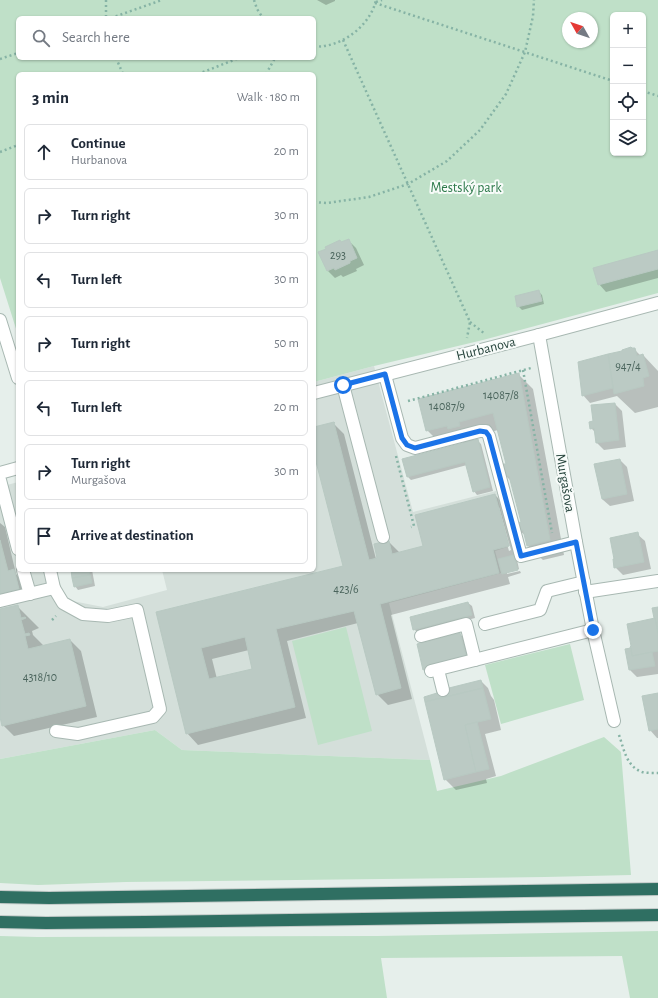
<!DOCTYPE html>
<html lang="en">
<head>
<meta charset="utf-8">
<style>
	:root { --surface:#fff; --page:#f2f2f3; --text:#1f2937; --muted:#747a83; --line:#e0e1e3 }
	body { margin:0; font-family:"Alegreya Sans",sans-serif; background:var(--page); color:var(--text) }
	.controls { position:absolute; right:12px; top:12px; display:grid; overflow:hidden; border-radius:6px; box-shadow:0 1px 3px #0004 }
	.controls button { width:36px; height:36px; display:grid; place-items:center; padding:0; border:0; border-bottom:1px solid var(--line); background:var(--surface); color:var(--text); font:20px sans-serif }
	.compass { position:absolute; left:562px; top:12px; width:36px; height:36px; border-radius:50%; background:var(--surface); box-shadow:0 1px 3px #0004; rotate:310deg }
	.stop { position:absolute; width:12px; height:12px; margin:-9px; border:3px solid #1a73e8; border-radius:50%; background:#fff }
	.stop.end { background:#1a73e8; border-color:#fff; box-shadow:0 1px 4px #0008 }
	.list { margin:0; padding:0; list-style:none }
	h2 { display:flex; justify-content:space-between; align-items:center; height:52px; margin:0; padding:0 16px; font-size:17px }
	h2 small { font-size:13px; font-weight:400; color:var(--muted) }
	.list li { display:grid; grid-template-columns:26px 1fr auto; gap:12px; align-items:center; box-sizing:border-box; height:56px; margin:0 8px 8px; padding:0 8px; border:1px solid var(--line); border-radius:6px }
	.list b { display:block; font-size:15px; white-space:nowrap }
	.list p { margin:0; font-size:13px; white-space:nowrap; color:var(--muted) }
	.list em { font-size:13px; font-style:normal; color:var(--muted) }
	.icon { flex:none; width:22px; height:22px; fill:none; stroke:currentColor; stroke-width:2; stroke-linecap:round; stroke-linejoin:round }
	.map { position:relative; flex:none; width:658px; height:998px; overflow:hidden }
	.search { position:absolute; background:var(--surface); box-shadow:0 1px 3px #0004; left:16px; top:16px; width:300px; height:44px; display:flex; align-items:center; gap:10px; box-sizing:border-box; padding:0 14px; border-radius:6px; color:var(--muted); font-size:15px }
	.panel { position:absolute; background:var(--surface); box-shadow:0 1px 3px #0004; left:16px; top:72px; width:300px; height:500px; border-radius:6px }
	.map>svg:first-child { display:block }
	.built { fill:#d4dfda }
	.green { fill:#bfe0c8; fill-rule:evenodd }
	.shadow { fill:#0003; fill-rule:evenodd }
	.building { fill:#bbcac4; stroke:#b8c9c2; fill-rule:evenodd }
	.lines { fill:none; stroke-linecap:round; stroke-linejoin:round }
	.minor-casing { stroke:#a8b8b2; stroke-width:14 }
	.highway-casing { stroke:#c2cac8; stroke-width:14 }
	.path { stroke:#86b3a5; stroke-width:2.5; stroke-dasharray:2 3; stroke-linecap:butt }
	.minor { stroke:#fff; stroke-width:12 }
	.highway { stroke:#2f6f62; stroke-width:12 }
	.route { stroke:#1a73e8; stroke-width:5 }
	.labels { text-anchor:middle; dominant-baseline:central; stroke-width:4; stroke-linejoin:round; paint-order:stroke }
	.number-label { font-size:12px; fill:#4a645c }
	.park-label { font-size:14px; fill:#2d7a4b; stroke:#f7fbf9 }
	.street-label { font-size:14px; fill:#24423a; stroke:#f7fbf9 }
</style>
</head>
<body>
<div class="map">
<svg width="658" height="998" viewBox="0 0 658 998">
	<rect width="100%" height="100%" fill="#e6efeb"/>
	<polygon class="built" points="374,366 413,512 496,491 510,546 495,551 501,573 389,603 430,760 182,750 155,730 0,759 0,487 18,482 18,570 45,570 52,597 103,607 167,590 162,570 314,570 314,382"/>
	<g class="green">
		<path d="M0,0H658V293L483,340L374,366L314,382V74H18V335L0,278ZM613,15H643V153H613ZM18,18H314V58H18ZM568,18H592V42H568Z"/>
		<polygon points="346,627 372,731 318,745 292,641"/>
		<polygon points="570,644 584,700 501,724 485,665"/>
		<polygon points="155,730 182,750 430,760 437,791 501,776 604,737 621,752 631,875 545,877 126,882 38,885 0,883 0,759"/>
		<polygon points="658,931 658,998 630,998 622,956 381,958 387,998 0,998 0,936 37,937 377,936"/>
	</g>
	<g class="shadow">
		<polygon points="317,0 335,0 335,1 326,5"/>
		<polygon points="348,240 356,248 364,265 356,269 357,271 343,277 341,275 335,278 328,271 320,253"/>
		<polygon points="658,252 658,278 606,292 599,284"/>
		<polygon points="538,291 542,295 544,304 522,310 518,306"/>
		<polygon points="634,349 641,356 643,355 658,371 658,407 635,413 617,396 590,403 583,395 579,363"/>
		<polygon points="518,374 533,389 564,555 543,560 528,546 526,536 520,531 522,522 512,482 506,476 507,464 498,430 473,437 474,441 478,441 481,444 493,491 477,495 474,491 467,465 411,480 408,477 464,444 460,440 442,445 427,430"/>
		<polygon points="615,404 622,411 626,447 604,450 596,442 595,432 591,428 594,422"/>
		<path d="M333,423L344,434L376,559L378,558L389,542L400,553L424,547L495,495L506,506L519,557L515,558L517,560L519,569L507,572V574L520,571L521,573L508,577L510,584L391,615L412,699L388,705L377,694L358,623L287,641L306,718L198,745L187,733L157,613L344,567L314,450V428ZM497,507H499L511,550L509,551ZM249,650L254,669L217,679L212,659Z"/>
		<polygon points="620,460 627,467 634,501 610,506 602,499"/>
		<polygon points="0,523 5,527 16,574 25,582 29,600 0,607"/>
		<polygon points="637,534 645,541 651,569 623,575 615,567"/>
		<polygon points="72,570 92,570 95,586 78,590 75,586"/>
		<polygon points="468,603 472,606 475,618 418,633 414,629"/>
		<polygon points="17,606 39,628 32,631 33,635 43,645 43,646 70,640 81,651 97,717 14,736 3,725 0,713 0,610"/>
		<polygon points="658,608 658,674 637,677 630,670 632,649 655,619 653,609"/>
		<polygon points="460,634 464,638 470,662 428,673 424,669"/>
		<polygon points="481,681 488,688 491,696 494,700 501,730 485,734 496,776 486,779 487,783 456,790 445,779 439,694"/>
		<polygon points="658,694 658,738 657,738 650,730"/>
	</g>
	<g class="building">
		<polygon points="349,239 357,258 350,261 350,263 335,270 334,268 327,271 318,252 326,249 325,247 340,240 341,242"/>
		<polygon points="658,250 658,269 598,285 593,268"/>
		<polygon points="539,290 542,301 517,307 515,296"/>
		<polygon points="631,347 632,348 635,348 637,356 643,354 649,376 643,378 644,386 614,394 608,354 622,351 622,350"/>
		<polygon points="608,354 613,388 582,396 578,362"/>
		<polygon points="519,373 550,540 527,546 523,530 519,531 517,523 521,522 509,476 505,477 502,464 506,464 493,413 459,422 460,426 448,429 447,426 426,431 418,399"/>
		<polygon points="615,403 619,440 596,443 594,428 590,429 589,422 593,421 591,405"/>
		<path d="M334,422L335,423H334L369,560L377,558L374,544L382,542L389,541L392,554L423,546L415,515L495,494L509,546L493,550L499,573L380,604L401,688L376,695L354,611L276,629L295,707L186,734L156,612L343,566L314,454V427ZM245,637L252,669L209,679L201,648Z"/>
		<polygon points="478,439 490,487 473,492 465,462 407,477 402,459"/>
		<polygon points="620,459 627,494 602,499 594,464"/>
		<polygon points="638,532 644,562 614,568 613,559 614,559 610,538"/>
		<polygon points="0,540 8,571 14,569 19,589 0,594"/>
		<polygon points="514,555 518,570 502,574 498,559"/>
		<polygon points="71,570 89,570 90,575 72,578"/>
		<polygon points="90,575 92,583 74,587 72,578"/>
		<polygon points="468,602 472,615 413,630 410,617"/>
		<polygon points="18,605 21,618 25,617 26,618 21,620 25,634 29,633 30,635 25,636 28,649 70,639 86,706 2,726 0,717 0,609"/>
		<polygon points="658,607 658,634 655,618 654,618 652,608"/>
		<polygon points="655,618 658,634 658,651 632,656 630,647 631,646 627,624"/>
		<polygon points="460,633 467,659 423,670 417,644"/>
		<polygon points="631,648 632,656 652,652 655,666 629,670 625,649"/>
		<polygon points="481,680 483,688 425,702 424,697 437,693 437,691"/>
		<polygon points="483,688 491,719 465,725 476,772 444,780 425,702"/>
		<polygon points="658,693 658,729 649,731 642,696"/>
		<polygon points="477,722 489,769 476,772 465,725"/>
	</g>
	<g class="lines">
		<defs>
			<g id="minor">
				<polyline points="0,320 18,378"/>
				<polyline points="539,335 576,542 593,630 614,721"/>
				<polyline points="385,375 402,438 407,445 415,448 480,431 486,431 489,436 521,556 576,542"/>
				<polyline points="343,385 383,537"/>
				<polyline points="314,393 539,335 658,303"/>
				<polyline points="0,473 18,468"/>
				<polyline points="0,480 18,549"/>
				<polyline points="23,570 30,594"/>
				<polyline points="50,570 54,588 63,603 83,614 108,616 137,610 160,709 153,717 78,734 56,731"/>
				<polyline points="585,592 658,581"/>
				<polyline points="0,601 54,588"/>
				<polyline points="485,624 540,610 547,591 584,582"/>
				<polyline points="421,636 466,624 475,660"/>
				<polyline points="438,670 443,690"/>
				<polyline points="431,671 593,630"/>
			</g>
			<g id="highway">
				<polyline points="0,897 49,898 658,889"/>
				<polyline points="0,922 46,923 145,922 658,915"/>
			</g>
		</defs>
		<use href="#minor" class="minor-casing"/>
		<use href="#highway" class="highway-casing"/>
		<g class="path">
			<polyline points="106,0 106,18"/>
			<polyline points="254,0 257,9 263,18"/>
			<polyline points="376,2 382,0"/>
			<polyline points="375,3 613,81"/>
			<polyline points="111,18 162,0"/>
			<polyline points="343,40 470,322 467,338"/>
			<path d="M314,46C317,46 321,47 324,46C347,43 371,23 376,0"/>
			<polyline points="116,58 123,74"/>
			<polyline points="0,59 18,53"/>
			<polyline points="198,74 239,58"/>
			<polyline points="266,74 275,58"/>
			<polyline points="643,91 658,96"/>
			<polyline points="0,152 18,145"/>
			<polyline points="314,202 327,203 369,197 408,184 447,161 480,130 506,94 525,52 533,16 534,0"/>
			<polyline points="470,322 485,334"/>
			<polyline points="523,370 552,533"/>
			<polyline points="408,401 531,368"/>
			<polyline points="396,456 414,526 411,527"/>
			<polyline points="52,620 56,616"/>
			<path d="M619,735C624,749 626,766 642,772C647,773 653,773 658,773"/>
		</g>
		<use href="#minor" class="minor"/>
		<use href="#highway" class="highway"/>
	</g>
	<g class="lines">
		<polyline class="route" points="343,385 385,374 402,438 407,445 415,448 480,431 486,432 489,436 521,556 576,542 593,630"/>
	</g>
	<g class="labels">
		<g class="number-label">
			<text x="338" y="255">293</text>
			<text x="628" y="366">947/4</text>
			<text x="501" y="395">14087/8</text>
			<text x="447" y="406">14087/9</text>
			<text x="346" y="589">423/6</text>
			<text x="40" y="677">4318/10</text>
		</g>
		<g class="park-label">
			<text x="466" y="188">Mestský park</text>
		</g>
		<g class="street-label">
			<text transform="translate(486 349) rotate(-14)">Hurbanova</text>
			<text transform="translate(565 483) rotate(80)">Murgašova</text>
		</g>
	</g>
</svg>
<div class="controls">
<button>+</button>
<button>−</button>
<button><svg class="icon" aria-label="locate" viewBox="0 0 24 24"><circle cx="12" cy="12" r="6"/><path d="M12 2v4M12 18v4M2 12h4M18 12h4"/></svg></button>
<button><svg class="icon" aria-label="layers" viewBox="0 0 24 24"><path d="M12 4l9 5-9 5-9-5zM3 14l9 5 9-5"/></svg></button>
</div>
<svg class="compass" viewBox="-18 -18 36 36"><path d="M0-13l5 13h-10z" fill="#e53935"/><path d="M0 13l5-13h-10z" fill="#747a83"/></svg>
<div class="stop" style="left:343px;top:385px"></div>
<div class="stop end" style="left:593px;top:630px"></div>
<div class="search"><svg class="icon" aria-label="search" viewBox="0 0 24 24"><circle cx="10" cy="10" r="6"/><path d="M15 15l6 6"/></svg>Search here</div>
<section class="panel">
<h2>3 min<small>Walk · 180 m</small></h2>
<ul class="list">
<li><svg class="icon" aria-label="ahead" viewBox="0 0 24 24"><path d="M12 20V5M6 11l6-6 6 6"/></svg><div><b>Continue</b><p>Hurbanova</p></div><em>20 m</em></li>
<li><svg class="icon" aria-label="right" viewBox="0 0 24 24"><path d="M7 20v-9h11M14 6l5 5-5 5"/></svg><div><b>Turn right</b></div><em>30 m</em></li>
<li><svg class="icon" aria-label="left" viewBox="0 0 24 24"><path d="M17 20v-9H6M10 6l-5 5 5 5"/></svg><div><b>Turn left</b></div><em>30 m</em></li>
<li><svg class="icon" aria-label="right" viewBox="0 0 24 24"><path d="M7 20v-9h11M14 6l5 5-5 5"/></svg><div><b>Turn right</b></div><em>50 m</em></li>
<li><svg class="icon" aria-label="left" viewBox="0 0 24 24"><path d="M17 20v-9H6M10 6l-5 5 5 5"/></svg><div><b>Turn left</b></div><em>20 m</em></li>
<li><svg class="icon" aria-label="right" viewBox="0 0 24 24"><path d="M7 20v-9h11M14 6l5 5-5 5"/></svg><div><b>Turn right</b><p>Murgašova</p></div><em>30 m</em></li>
<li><svg class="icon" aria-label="arrive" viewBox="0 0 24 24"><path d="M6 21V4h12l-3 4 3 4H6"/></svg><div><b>Arrive at destination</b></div></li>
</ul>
</section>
</div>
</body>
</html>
